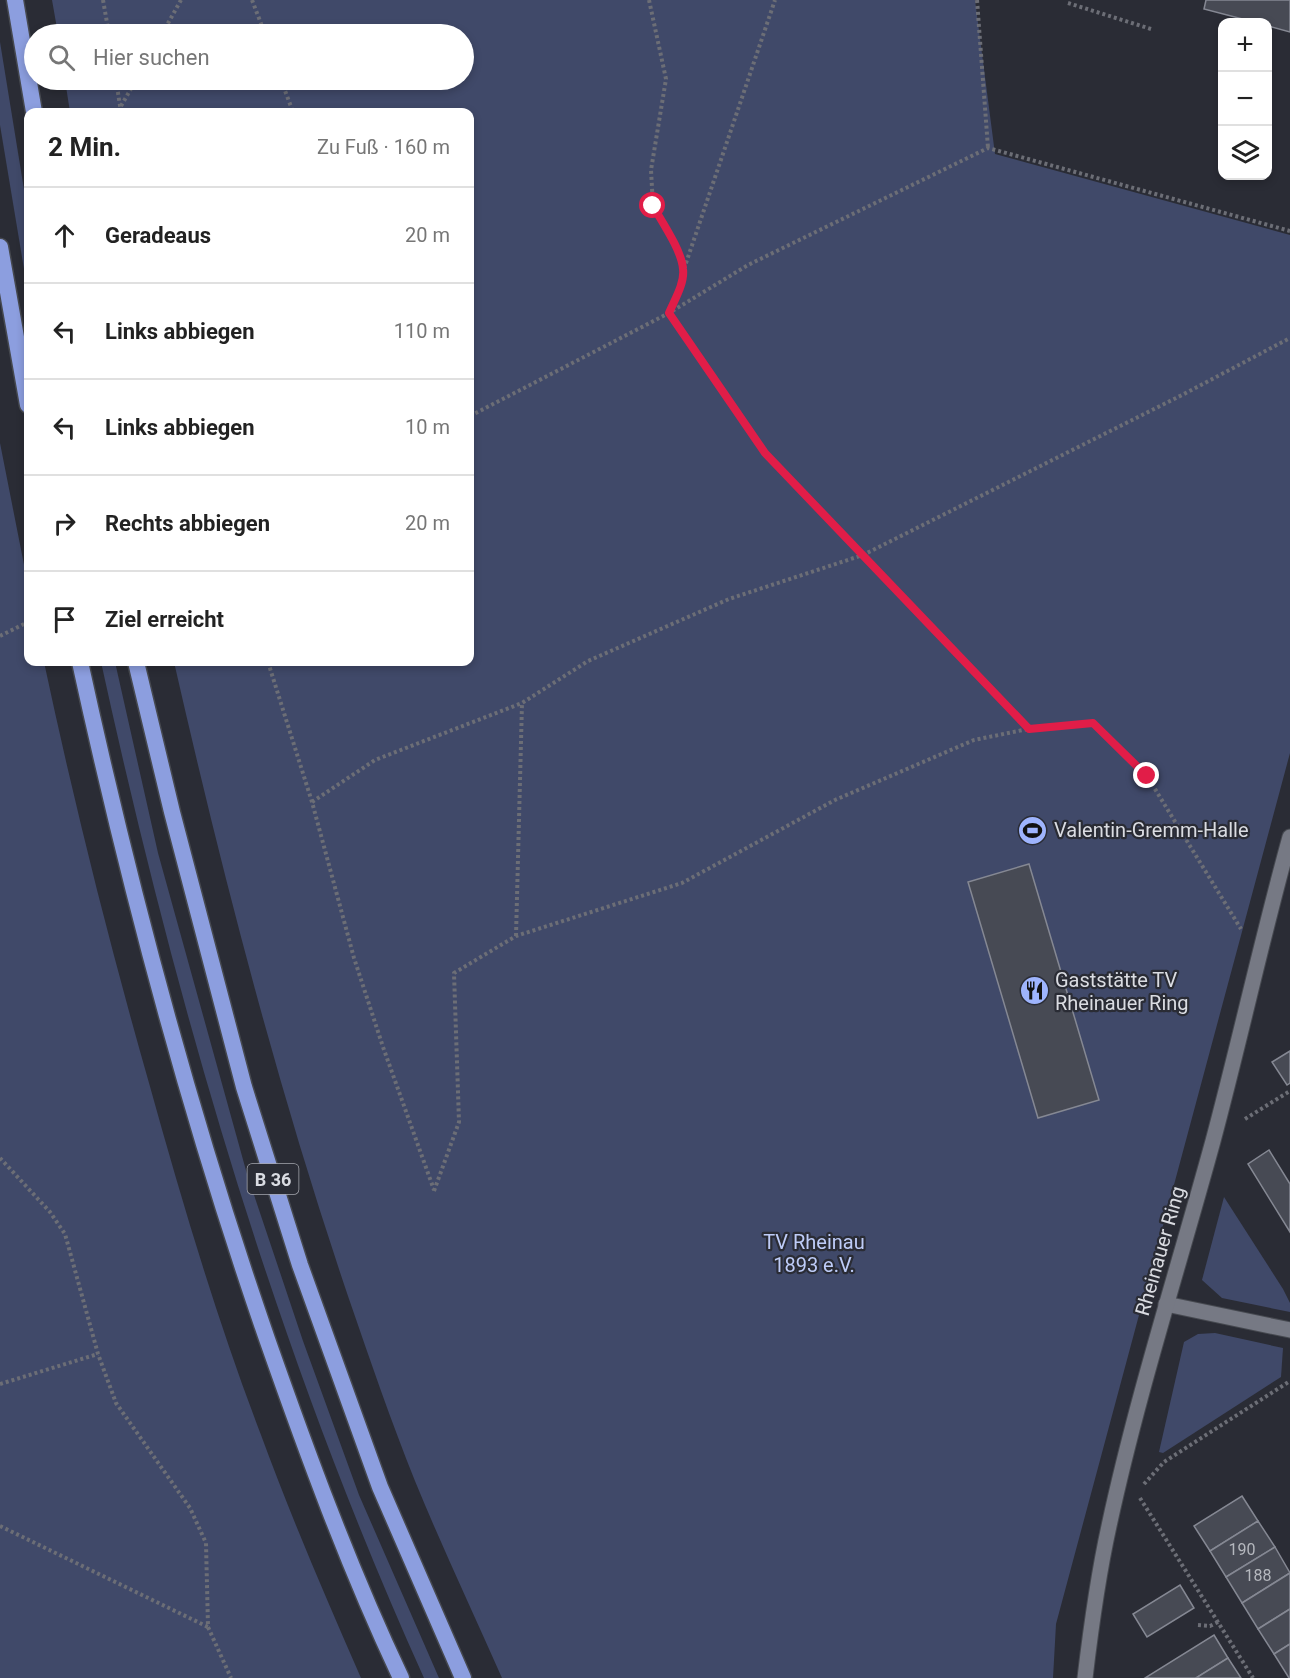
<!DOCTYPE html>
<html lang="de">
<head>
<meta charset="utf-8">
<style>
	:root { --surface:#fff; --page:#f2f2f2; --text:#222; --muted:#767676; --line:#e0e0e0 }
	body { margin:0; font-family:Roboto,sans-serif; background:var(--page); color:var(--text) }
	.controls { position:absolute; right:18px; top:18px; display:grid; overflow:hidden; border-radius:12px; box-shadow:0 3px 9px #0003 }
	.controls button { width:54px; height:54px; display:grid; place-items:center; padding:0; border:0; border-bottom:2px solid var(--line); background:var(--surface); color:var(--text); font:30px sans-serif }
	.stop { position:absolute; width:18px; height:18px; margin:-14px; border:4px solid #e11d48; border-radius:50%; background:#fff }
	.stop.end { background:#e11d48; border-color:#fff; box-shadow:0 2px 6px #0008 }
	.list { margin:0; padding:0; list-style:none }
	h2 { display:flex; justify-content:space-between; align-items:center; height:78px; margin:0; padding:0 24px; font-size:26px }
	h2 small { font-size:20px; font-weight:400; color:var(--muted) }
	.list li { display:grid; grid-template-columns:39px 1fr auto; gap:18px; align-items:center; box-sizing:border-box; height:96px; padding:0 24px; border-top:2px solid var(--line) }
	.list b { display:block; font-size:22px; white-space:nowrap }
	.list em { font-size:20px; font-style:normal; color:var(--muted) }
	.icon { flex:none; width:33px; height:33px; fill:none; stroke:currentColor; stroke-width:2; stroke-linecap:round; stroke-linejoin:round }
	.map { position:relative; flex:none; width:1290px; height:1678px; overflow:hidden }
	.search { position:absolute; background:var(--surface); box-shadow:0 3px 9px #0003; left:24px; top:24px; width:450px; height:66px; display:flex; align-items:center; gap:15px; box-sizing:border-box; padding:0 21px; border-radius:33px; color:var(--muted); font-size:22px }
	.panel { position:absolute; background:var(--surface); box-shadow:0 3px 9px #0003; left:24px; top:108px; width:450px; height:558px; border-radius:12px }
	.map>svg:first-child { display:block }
	.green { fill:#404969 }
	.building { fill:#474a54; stroke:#858893; stroke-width:1.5 }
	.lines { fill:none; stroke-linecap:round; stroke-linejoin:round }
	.minor-casing { stroke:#464950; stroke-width:17 }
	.trunk-casing { stroke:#464950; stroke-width:19 }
	.path { stroke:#6c6e76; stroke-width:4; stroke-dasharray:3 3; stroke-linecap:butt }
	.minor { stroke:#767984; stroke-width:15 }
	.trunk { stroke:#8c9edf; stroke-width:16 }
	.route { stroke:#e11d48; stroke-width:8 }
	.labels { text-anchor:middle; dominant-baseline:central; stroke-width:4.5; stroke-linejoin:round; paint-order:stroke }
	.number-label { font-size:16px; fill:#b5b8be }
	.shield { fill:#2a2c35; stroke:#a5a7ae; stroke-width:1.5 }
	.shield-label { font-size:18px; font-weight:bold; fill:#dadce2 }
	.poi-label { font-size:20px; fill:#dadce2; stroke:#2a2c35; text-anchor:start }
	.park-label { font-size:20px; fill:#beccf8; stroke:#2a2c35 }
	.street-label { font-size:20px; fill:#dadce2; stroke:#2a2c35 }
</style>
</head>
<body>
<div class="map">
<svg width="1290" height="1678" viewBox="0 0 1290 1678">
	<rect width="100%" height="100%" fill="#2a2c35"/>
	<g class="green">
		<path d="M52,0H975L995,154L1290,235V753L1056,1624L1053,1678H502C473,1612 442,1547 415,1481C391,1421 370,1360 349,1299C278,1090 223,877 174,662H470V112H70L65,80H464V34H58Z"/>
		<polygon points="0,42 28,214 28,293 0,125"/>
		<path d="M0,443L28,585V662H44C74,803 109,943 149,1083C182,1202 217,1320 261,1435C291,1517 326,1598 361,1678H0Z"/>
		<path d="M101,662H115L158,853L247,1174L303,1341L359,1495L439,1678H424C277,1353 177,1010 101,662Z"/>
		<polygon points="1224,1197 1283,1289 1290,1303 1290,1312 1222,1298 1202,1280"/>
		<polygon points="1215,1333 1283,1348 1281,1377 1163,1453 1159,1452 1184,1342 1198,1334"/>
	</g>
	<g class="building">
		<polygon points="1206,0 1290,0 1290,32 1268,26 1268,22 1254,22 1204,9"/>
		<polygon points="1029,864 1099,1100 1038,1118 968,882"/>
		<polygon points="1290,1051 1290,1083 1287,1085 1272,1062"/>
		<polygon points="1269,1150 1290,1184 1290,1232 1248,1164"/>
		<polygon points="1242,1496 1258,1521 1210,1551 1194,1526"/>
		<polygon points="1258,1521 1275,1547 1226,1577 1210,1551"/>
		<polygon points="1275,1547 1290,1573 1242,1603 1226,1577"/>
		<polygon points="1290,1573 1290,1609 1258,1629 1242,1603"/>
		<polygon points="1180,1585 1194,1608 1147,1637 1133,1614"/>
		<polygon points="1290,1609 1290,1644 1274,1654 1258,1629"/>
		<polygon points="1214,1635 1228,1658 1196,1678 1145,1678"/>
		<polygon points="1290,1644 1290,1678 1289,1678 1274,1654"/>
		<polygon points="1228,1658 1241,1678 1196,1678"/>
	</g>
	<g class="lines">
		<defs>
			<g id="minor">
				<polyline points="1166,1304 1290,1330"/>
				<path d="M1085,1678C1091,1627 1098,1576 1109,1526C1137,1396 1178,1269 1213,1141C1240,1040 1262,938 1290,837"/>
			</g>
			<g id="trunk">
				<polyline points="15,0 34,112"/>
				<polyline points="0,247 28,405"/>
				<path d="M80,662C130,891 190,1117 267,1339C307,1453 349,1568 401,1678"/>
				<polyline points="136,662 172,812 244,1087 300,1265 380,1487 463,1678"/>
			</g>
		</defs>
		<use href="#minor" class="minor-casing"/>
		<use href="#trunk" class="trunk-casing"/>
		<g class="path">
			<polyline points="103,0 109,34"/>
			<polyline points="252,0 265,34"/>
			<polyline points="649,0 666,79 651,170 653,206 673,240 684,269 679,287 669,313 765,453 1029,728 1093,723 1147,776 1241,929"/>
			<polyline points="977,0 988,148"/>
			<polyline points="1068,3 1151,29"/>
			<polyline points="162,34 181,0"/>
			<polyline points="116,80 121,112"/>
			<polyline points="281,80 293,112"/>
			<polyline points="121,106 136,80"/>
			<polyline points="684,269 775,0"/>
			<polyline points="470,416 669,313 748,265 988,148 1290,231"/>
			<polyline points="0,636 28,622"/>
			<polyline points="268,662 312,802 354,958 383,1047 434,1190"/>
			<polyline points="312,802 375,760 522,703 588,661 729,599 863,555 1182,395 1290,338"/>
			<polyline points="516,936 522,703"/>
			<polyline points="1245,1119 1290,1091"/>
			<polyline points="0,1158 50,1212 65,1234 98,1354 116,1403 190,1508 206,1543 208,1627 231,1678"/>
			<polyline points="434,1191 459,1122 454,973 516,936 682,883 835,800 974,740 1028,729"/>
			<polyline points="0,1384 98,1354"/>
			<polyline points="1144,1484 1164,1462 1290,1381"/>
			<polyline points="1140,1498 1253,1678"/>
			<polyline points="0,1526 208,1627"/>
			<polyline points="1198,1625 1210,1626 1218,1622"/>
		</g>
		<use href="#minor" class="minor"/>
		<use href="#trunk" class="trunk"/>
	</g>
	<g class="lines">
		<path class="route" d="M653,206C662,222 682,251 683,269C685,283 674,301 669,313L765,453L1029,729L1093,723L1147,776"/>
	</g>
	<defs>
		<symbol id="stadium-disc" viewBox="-11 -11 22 22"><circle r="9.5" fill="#9eb4fd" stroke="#2a2c35"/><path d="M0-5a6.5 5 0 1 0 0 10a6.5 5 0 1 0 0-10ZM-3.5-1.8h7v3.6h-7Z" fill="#111"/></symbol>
		<symbol id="restaurant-disc" viewBox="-11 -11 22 22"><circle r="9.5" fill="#9eb4fd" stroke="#2a2c35"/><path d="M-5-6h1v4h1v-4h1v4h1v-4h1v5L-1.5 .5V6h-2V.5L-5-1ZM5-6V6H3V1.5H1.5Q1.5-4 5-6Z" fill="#111"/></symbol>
	</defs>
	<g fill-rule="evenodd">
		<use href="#stadium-disc" x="1016" y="814" width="33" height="33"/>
		<use href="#restaurant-disc" x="1018" y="974" width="33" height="33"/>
	</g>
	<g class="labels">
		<g class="number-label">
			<text x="1242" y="1549">190</text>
			<text x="1258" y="1575">188</text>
		</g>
		<rect class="shield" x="247.5" y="1164" width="51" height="30" rx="4.5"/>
		<g class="shield-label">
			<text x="273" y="1179">B 36</text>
		</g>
		<g class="poi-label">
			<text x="1054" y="830">Valentin-Gremm-Halle</text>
			<text x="1055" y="980">Gaststätte TV<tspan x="1055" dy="23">Rheinauer Ring</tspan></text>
		</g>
		<g class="park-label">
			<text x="814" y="1242">TV Rheinau<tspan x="814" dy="23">1893 e.V.</tspan></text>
		</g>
		<g class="street-label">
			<text transform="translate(1160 1251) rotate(-74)">Rheinauer Ring</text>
		</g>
	</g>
</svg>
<div class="controls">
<button>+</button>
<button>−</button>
<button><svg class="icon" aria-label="layers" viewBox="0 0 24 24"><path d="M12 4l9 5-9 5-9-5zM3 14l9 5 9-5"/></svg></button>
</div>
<div class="stop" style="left:653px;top:206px"></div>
<div class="stop end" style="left:1147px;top:776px"></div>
<div class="search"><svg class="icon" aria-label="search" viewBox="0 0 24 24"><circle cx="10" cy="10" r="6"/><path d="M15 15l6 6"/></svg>Hier suchen</div>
<section class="panel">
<h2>2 Min.<small>Zu Fuß · 160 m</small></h2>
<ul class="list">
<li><svg class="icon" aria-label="ahead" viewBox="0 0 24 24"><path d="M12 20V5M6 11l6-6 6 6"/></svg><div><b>Geradeaus</b></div><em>20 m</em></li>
<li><svg class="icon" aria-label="left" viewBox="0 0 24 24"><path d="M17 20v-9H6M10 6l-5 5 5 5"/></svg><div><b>Links abbiegen</b></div><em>110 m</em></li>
<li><svg class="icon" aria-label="left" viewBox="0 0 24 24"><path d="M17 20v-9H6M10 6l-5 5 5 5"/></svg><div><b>Links abbiegen</b></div><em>10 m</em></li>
<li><svg class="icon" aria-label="right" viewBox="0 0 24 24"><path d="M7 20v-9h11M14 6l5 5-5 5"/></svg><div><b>Rechts abbiegen</b></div><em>20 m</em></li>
<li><svg class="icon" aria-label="arrive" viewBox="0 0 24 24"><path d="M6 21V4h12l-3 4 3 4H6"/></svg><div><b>Ziel erreicht</b></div></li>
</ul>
</section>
</div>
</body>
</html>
